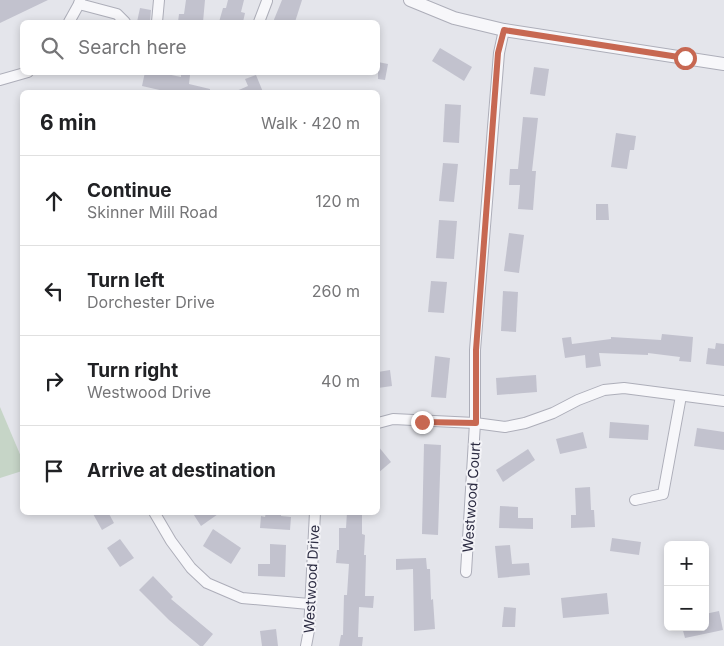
<!DOCTYPE html>
<html lang="en">
<head>
<meta charset="utf-8">
<style>
	:root { --surface:#fff; --page:#f2f2f2; --text:#202124; --muted:#757577; --line:#e0e0e0 }
	body { margin:0; font-family:Inter,sans-serif; background:var(--page); color:var(--text) }
	.controls { position:absolute; right:15px; bottom:15px; display:grid; overflow:hidden; border-radius:8px; box-shadow:0 2px 8px #0003 }
	.controls button { width:45px; height:45px; display:grid; place-items:center; padding:0; border:0; border-bottom:1px solid var(--line); background:var(--surface); color:var(--text); font:25px sans-serif }
	.stop { position:absolute; width:15px; height:15px; margin:-11px; border:4px solid #c76852; border-radius:50%; background:#fff }
	.stop.end { background:#c76852; border-color:#fff; box-shadow:0 1px 5px #0008 }
	.list { margin:0; padding:0; list-style:none }
	h2 { display:flex; justify-content:space-between; align-items:center; height:65px; margin:0; padding:0 20px; font-size:21px }
	h2 small { font-size:16px; font-weight:400; color:var(--muted) }
	.list li { display:grid; grid-template-columns:32px 1fr auto; gap:15px; align-items:center; box-sizing:border-box; height:90px; padding:0 20px; border-top:1px solid var(--line) }
	.list b { display:block; font-size:19px; white-space:nowrap }
	.list p { margin:0; font-size:16px; white-space:nowrap; color:var(--muted) }
	.list em { font-size:16px; font-style:normal; color:var(--muted) }
	.icon { flex:none; width:28px; height:28px; fill:none; stroke:currentColor; stroke-width:2; stroke-linecap:round; stroke-linejoin:round }
	.map { position:relative; flex:none; width:724px; height:646px; overflow:hidden }
	.search { position:absolute; background:var(--surface); box-shadow:0 2px 8px #0003; left:20px; top:20px; width:360px; height:55px; display:flex; align-items:center; gap:12px; box-sizing:border-box; padding:0 18px; border-radius:8px; color:var(--muted); font-size:19px }
	.panel { position:absolute; background:var(--surface); box-shadow:0 2px 8px #0003; left:20px; top:90px; width:360px; height:425px; border-radius:8px }
	.map>svg:first-child { display:block }
	.green { fill:#c6d5c7 }
	.building { fill:#c2c2ce }
	.lines { fill:none; stroke-linecap:round; stroke-linejoin:round }
	.minor-casing { stroke:#adaeb9; stroke-width:12 }
	.tertiary-casing { stroke:#adaeb9; stroke-width:14 }
	.minor { stroke:#f7f7fa; stroke-width:10 }
	.tertiary { stroke:#f7f7fa; stroke-width:12 }
	.route { stroke:#c76852; stroke-width:6 }
	.labels { text-anchor:middle; dominant-baseline:central; stroke-width:4; stroke-linejoin:round; paint-order:stroke }
	.street-label { font-size:14px; fill:#2d2d43; stroke:#f4f4f8 }
</style>
</head>
<body>
<div class="map">
<svg width="724" height="646" viewBox="0 0 724 646">
	<rect width="100%" height="100%" fill="#e4e5eb"/>
	<polygon class="green" points="0,407 22,459 22,471 0,478"/>
	<g class="building">
		<polygon points="0,0 48,0 0,23"/>
		<polygon points="186,0 205,0 203,22 178,22 179,14 184,14"/>
		<polygon points="228,0 244,0 241,12 245,13 243,22 219,22 223,8 226,8"/>
		<polygon points="282,0 302,0 295,22 273,22"/>
		<polygon points="140,8 151,10 150,22 137,22"/>
		<polygon points="440,48 472,67 464,81 432,61"/>
		<polygon points="378,62 388,64 385,80 378,79"/>
		<polygon points="534,67 549,69 545,96 530,94"/>
		<polygon points="145,72 157,72 181,77 181,74 190,75 189,84 210,89 210,92 164,92 164,91 142,86"/>
		<polygon points="256,75 263,92 234,92 248,86 245,79"/>
		<polygon points="445,104 461,105 459,143 443,142"/>
		<polygon points="523,117 538,118 532,171 536,171 533,210 518,209 520,185 509,185 510,169 518,169"/>
		<polygon points="616,133 636,136 634,150 630,150 627,169 611,167"/>
		<polygon points="443,163 458,164 454,202 439,201"/>
		<polygon points="596,204 608,204 609,220 596,220"/>
		<polygon points="439,220 457,221 454,259 436,258"/>
		<polygon points="509,233 524,235 519,273 504,271"/>
		<polygon points="431,281 447,282 444,313 428,312"/>
		<polygon points="503,291 518,292 516,332 501,331"/>
		<polygon points="662,334 693,337 691,362 679,361 680,357 648,353 648,355 599,353 601,366 586,368 585,355 565,358 562,338 571,337 572,344 611,339 611,337 661,340"/>
		<polygon points="716,343 724,344 724,366 706,364 708,348 715,349"/>
		<polygon points="435,356 450,358 446,398 431,397"/>
		<polygon points="390,370 392,386 378,388 378,372"/>
		<polygon points="536,375 537,392 497,395 496,378"/>
		<polygon points="610,422 649,425 648,440 609,438"/>
		<polygon points="697,428 724,432 724,450 694,446"/>
		<polygon points="583,432 587,448 560,454 556,439"/>
		<polygon points="424,444 441,445 438,535 422,534"/>
		<polygon points="378,446 391,462 378,473"/>
		<polygon points="528,449 535,460 503,482 496,470"/>
		<polygon points="590,487 591,510 594,510 595,527 571,528 571,515 576,515 575,488"/>
		<polygon points="500,506 518,507 518,518 533,518 533,529 499,528"/>
		<polygon points="92,512 108,512 114,523 102,530"/>
		<polygon points="192,512 221,512 201,526"/>
		<polygon points="266,512 281,512 281,516 291,517 290,530 260,528 261,516 265,517"/>
		<polygon points="347,512 362,512 362,534 365,535 364,555 366,555 365,596 374,596 373,608 359,607 358,637 363,637 362,646 339,646 341,635 343,635 344,595 347,595 349,564 336,563 337,550 339,550 339,528 346,528"/>
		<polygon points="213,529 241,548 231,564 203,546"/>
		<polygon points="612,538 641,542 639,555 610,551"/>
		<polygon points="120,539 134,558 120,567 107,548"/>
		<polygon points="270,544 286,545 285,577 258,576 258,564 270,564"/>
		<polygon points="510,545 512,564 529,563 530,575 498,578 495,546"/>
		<polygon points="426,558 427,569 430,569 431,600 433,599 435,629 414,631 413,569 396,570 396,559"/>
		<polygon points="153,576 173,597 171,599 213,634 203,646 200,646 169,620 139,590"/>
		<polygon points="607,593 609,614 563,618 561,598"/>
		<polygon points="504,607 516,608 515,627 502,627"/>
		<polygon points="719,611 723,630 685,638 682,627 705,627 705,614"/>
		<polygon points="276,629 278,646 262,646 260,631"/>
	</g>
	<g class="lines">
		<defs>
			<g id="minor">
				<polyline points="79,4 117,14 125,22"/>
				<polyline points="69,22 79,4 80,0"/>
				<polyline points="157,22 159,0"/>
				<polyline points="259,22 267,1"/>
				<polyline points="0,80 28,72"/>
				<polyline points="378,423 393,419 475,423 505,427 525,423 553,413 578,400 604,390 624,388 724,401"/>
				<polyline points="635,500 663,494 681,396"/>
				<polyline points="154,512 171,541 191,568 207,583 242,598 309,604"/>
				<polyline points="466,572 475,423 475,350 499,53 504,30"/>
				<polyline points="306,646 309,630 315,512"/>
			</g>
			<polyline id="tertiary" points="410,0 454,18 504,30 724,64"/>
		</defs>
		<use href="#minor" class="minor-casing"/>
		<use href="#tertiary" class="tertiary-casing"/>
		<use href="#minor" class="minor"/>
		<use href="#tertiary" class="tertiary"/>
	</g>
	<g class="lines">
		<polyline class="route" points="422,422 476,423 476,350 498,53 504,30 685,58"/>
	</g>
	<g class="labels">
		<g class="street-label">
			<text transform="translate(471 497) rotate(-86)">Westwood Court</text>
			<text transform="translate(311 579) rotate(-87)">Westwood Drive</text>
		</g>
	</g>
</svg>
<div class="controls">
<button>+</button>
<button>−</button>
</div>
<div class="stop" style="left:685px;top:58px"></div>
<div class="stop end" style="left:422px;top:422px"></div>
<div class="search"><svg class="icon" aria-label="search" viewBox="0 0 24 24"><circle cx="10" cy="10" r="6"/><path d="M15 15l6 6"/></svg>Search here</div>
<section class="panel">
<h2>6 min<small>Walk · 420 m</small></h2>
<ul class="list">
<li><svg class="icon" aria-label="ahead" viewBox="0 0 24 24"><path d="M12 20V5M6 11l6-6 6 6"/></svg><div><b>Continue</b><p>Skinner Mill Road</p></div><em>120 m</em></li>
<li><svg class="icon" aria-label="left" viewBox="0 0 24 24"><path d="M17 20v-9H6M10 6l-5 5 5 5"/></svg><div><b>Turn left</b><p>Dorchester Drive</p></div><em>260 m</em></li>
<li><svg class="icon" aria-label="right" viewBox="0 0 24 24"><path d="M7 20v-9h11M14 6l5 5-5 5"/></svg><div><b>Turn right</b><p>Westwood Drive</p></div><em>40 m</em></li>
<li><svg class="icon" aria-label="arrive" viewBox="0 0 24 24"><path d="M6 21V4h12l-3 4 3 4H6"/></svg><div><b>Arrive at destination</b></div></li>
</ul>
</section>
</div>
</body>
</html>
